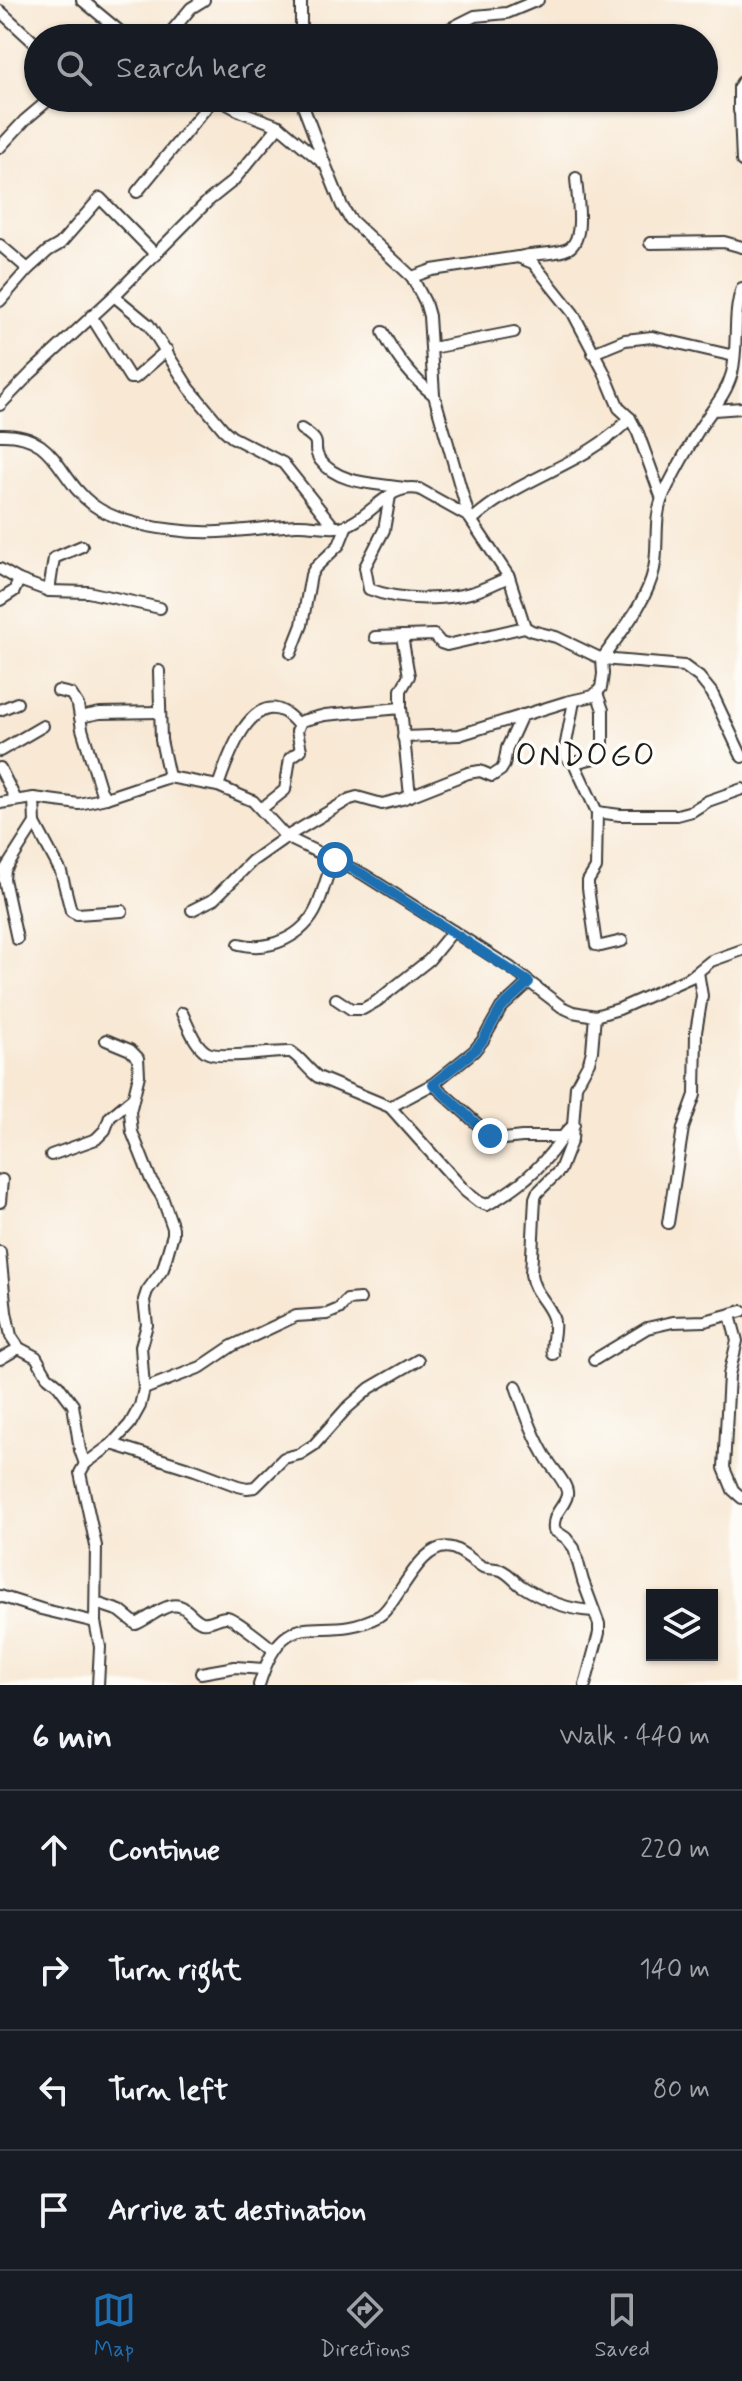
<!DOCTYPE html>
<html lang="en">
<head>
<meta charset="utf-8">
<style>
	:root { --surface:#171b24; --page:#20242c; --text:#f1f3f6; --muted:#9ea1a6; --line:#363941; --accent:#1f6fb2 }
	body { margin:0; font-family:Mynerve,sans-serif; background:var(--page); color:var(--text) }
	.controls { position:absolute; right:24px; bottom:24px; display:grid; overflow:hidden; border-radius:0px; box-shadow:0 2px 6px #0004 }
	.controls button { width:72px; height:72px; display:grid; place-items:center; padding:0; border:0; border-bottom:2px solid var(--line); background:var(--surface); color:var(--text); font:40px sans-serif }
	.stop { position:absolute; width:24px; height:24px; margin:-18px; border:6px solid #1f6fb2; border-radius:50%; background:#fff }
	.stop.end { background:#1f6fb2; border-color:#fff; box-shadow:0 2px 8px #0008 }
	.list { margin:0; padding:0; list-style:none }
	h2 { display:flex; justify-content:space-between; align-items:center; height:104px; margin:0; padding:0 32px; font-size:34px }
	h2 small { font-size:26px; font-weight:400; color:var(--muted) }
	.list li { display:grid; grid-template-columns:52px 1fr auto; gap:24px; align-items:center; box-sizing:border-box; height:120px; padding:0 32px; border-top:2px solid var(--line) }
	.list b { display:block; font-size:30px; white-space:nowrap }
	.list em { font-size:26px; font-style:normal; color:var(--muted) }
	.icon { flex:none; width:44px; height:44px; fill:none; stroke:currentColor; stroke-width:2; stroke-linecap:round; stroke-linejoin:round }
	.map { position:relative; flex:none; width:742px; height:1685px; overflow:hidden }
	.search { position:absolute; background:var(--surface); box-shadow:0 2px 6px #0004; left:24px; right:24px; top:24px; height:88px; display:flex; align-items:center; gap:20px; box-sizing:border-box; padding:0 28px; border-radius:44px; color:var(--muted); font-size:30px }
	.sheet { height:584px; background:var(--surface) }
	nav { display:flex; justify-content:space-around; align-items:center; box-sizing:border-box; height:112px; border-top:2px solid var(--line); background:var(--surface); font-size:22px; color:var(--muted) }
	nav a { display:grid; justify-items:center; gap:4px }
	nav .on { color:var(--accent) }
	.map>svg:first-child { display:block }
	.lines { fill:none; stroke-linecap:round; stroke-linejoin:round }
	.minor-casing { stroke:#3d3b38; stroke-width:14 }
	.minor { stroke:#fff; stroke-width:10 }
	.route { stroke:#1f6fb2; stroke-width:10 }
	.labels { text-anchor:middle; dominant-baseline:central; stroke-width:7; stroke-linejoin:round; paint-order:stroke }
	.quarter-label { font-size:32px; letter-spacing:2px; fill:#1c1c1c; stroke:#fdfcf7 }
</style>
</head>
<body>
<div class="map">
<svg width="742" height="1685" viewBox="0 0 742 1685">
	<rect width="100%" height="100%" fill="#fdfcf7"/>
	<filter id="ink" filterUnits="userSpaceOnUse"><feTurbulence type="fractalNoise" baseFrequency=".0125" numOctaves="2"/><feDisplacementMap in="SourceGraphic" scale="16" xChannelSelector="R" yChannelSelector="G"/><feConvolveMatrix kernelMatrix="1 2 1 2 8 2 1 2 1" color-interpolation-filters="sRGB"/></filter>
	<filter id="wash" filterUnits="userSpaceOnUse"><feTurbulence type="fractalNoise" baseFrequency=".006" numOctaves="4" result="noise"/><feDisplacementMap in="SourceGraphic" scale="32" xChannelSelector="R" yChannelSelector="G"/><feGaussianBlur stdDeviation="1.8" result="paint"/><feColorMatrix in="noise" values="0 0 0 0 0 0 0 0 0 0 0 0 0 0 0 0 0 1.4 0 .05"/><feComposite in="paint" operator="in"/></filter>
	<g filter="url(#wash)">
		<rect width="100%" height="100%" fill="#f8e8d4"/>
	</g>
	<g filter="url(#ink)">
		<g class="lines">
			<defs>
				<g id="minor">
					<polyline points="82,0 128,38"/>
					<polyline points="0,11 38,46"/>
					<polyline points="166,38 191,8 204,0"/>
					<polyline points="301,38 301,0"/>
					<polyline points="402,38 447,30 475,16 507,13 538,0"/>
					<polyline points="216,98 242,112 279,126 323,163"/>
					<polyline points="300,98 325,164 342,206 350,219 412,277 425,302 429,316 434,395 469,517 509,577 525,627 532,631 556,637 602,659 684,666 699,677 712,693 742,757"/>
					<polyline points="742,105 740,113 742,161"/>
					<polyline points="739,111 739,87 742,82"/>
					<polyline points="0,147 25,120 51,98"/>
					<polyline points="137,192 214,98"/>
					<polyline points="650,243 724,242 742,247"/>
					<polyline points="0,245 28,269"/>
					<path d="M519,257C534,253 550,255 565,250C587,244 577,197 576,178"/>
					<polyline points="412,277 432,270 518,257 533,263 573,313 604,372 619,408 630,418 638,433 662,499"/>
					<polyline points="114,296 149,325 189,388 224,430 232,437 283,463 334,527"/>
					<polyline points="0,301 28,269 48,251 60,244 100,198 156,255"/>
					<polyline points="91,316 130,378 135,378 167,350"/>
					<path d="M383,332C395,356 412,378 434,395"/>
					<polyline points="432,348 514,332"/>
					<polyline points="593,353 625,340 652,337 734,356"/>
					<polyline points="0,405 31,373 114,296 208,201 233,181 279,126"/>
					<polyline points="714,410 742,408"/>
					<path d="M301,429C327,445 309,444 320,460C339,485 377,483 404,488"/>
					<path d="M0,435C57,433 56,477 93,505C115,521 147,527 174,530C216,536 254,528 296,525C312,524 329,530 345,526C370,518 390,482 419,489L469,517"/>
					<path d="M390,496L384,530L365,567L369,589C399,601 443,601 474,592C486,588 498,582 509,577"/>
					<path d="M472,520C520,476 587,465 630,418"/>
					<polyline points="0,569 19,580 49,591 88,592 160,608"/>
					<polyline points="49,591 54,558 82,546"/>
					<polyline points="0,600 14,591 19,580"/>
					<polyline points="402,636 409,676 401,690 401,708 410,796"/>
					<polyline points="375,637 434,635 441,643 447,645 525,627"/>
					<polyline points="291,653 302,625 311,575 315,568 339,545 347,525"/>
					<polyline points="159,671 161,740 169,777"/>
					<polyline points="58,691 71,694 78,705 82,729 101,791 106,798"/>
					<polyline points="574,701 566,743 567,758 574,763 597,812 596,868 588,881 588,888 596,945 601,946 622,941"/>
					<polyline points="0,710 17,703"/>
					<polyline points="80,717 100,713 160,712"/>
					<path d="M403,737L459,735L566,702L593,696L601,688L603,674L602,659C621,632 647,602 654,569C659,546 653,519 663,496C673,474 686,452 698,431C710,411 726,396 732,373C739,344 732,316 742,288"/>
					<polyline points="0,751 43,726"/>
					<polyline points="574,763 603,756 603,710 597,693"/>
					<polyline points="0,768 16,800"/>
					<path d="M218,786C226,763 249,692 284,712C289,715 294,720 298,725"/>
					<polyline points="34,798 35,823 61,872 71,911 77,914 122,911"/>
					<polyline points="0,803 34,798 79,804 106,798 169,777 218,786 253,801 286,837 363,874 511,968 562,1007 573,1012 595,1016 619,1009 691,977 711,961 742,950"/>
					<polyline points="261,809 285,790 290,758 301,750 297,731 301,721 325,715 401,708"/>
					<polyline points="597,812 620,815 677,815 692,811 708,801 742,789"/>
					<polyline points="192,910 214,899 252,861 286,837 350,799 357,797 382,804 402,799 468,773 480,771 492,776 501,770 504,765 507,748 522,715"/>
					<polyline points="17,939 4,879 5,870 35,823"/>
					<path d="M239,944C270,952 304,936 317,907C324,891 326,874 335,860"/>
					<polyline points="336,999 351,1009 363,1009 377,1001 429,960 453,931"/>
					<path d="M182,1013C188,1025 194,1044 206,1052C218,1060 272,1051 291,1052C302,1059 308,1070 318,1077L390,1107L433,1084L474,1051L483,1040L501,1008L529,982"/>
					<polyline points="433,1084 495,1140 522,1137 562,1137"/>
					<path d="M390,1107L465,1191L479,1202L487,1205C511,1191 531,1177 549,1155C558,1145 563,1133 574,1125"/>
					<polyline points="51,1155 96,1139 105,1130 110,1117 133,1098"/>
					<polyline points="0,1202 2,1180"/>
					<polyline points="668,1223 683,1128 695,1095 696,1032 702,996 698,972"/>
					<polyline points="0,1252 6,1312 11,1336 19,1348 36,1357 47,1376 58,1385 73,1405 80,1450 85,1464"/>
					<polyline points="730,1315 737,1341 729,1375 724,1468 733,1490 742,1498"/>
					<path d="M553,1354C550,1341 558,1327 552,1315C546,1300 533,1292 531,1274L535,1198L537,1193L560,1170L572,1139L576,1086L589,1062L592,1051L595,1016"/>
					<polyline points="0,1359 19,1348"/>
					<polyline points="594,1360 647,1328 673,1322 705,1321 742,1311"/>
					<path d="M516,1386C525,1412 534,1439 549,1462C554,1470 569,1486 567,1495C565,1507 552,1512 554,1530L566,1538L574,1548L583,1581L599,1624V1633L585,1685"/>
					<polyline points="144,1389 201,1367 232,1346 296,1316 327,1314 339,1309 347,1300 360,1299"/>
					<polyline points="112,1444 195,1470 238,1486 247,1488 255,1487 284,1458 300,1454 314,1445 346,1409 370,1388 418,1360"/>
					<polyline points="0,1596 41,1609 95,1622"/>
					<path d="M96,1603L120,1611L136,1624C148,1619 158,1609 170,1606C186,1602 190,1618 202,1622C211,1624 219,1616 227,1617C234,1618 267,1644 273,1650"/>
					<polyline points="201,1673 235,1667 264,1669"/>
					<polyline points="98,1685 100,1647 95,1622 96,1546 80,1473 85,1464 112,1444 130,1424 140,1406 144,1389 141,1346 147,1325 144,1300 147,1291 163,1269 173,1234 173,1228 162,1197 151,1180 132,1132 130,1112 139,1075 138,1058 130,1050 106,1040"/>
					<path d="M259,1685C286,1596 321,1647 379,1616C398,1605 420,1539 452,1548C463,1551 473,1562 483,1567C489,1569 495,1568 501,1570C508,1573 514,1580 520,1585C543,1600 567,1610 594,1611"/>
				</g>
			</defs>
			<use href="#minor" class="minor-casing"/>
			<use href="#minor" class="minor"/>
		</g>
	</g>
	<g class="lines" filter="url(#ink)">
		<polyline class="route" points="335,860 363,874 529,982 501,1008 483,1040 474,1051 433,1084 490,1136"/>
	</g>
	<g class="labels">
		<g class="quarter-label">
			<text x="586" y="756">ONDOGO</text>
		</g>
	</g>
</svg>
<div class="controls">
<button><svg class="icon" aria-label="layers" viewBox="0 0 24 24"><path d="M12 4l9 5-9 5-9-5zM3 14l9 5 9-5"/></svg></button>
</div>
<div class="stop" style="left:335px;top:860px"></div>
<div class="stop end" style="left:490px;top:1136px"></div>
<div class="search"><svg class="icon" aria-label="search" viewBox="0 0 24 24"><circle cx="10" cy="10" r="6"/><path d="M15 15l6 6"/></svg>Search here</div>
</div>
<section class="sheet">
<h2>6 min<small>Walk · 440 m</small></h2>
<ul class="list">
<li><svg class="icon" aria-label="ahead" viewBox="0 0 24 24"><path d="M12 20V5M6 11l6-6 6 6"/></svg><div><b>Continue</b></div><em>220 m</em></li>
<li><svg class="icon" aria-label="right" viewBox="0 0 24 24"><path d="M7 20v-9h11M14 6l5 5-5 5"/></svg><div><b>Turn right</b></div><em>140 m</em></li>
<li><svg class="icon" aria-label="left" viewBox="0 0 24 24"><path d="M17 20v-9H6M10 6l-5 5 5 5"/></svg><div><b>Turn left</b></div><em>80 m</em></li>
<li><svg class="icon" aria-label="arrive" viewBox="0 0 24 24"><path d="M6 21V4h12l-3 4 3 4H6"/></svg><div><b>Arrive at destination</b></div></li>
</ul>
</section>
<nav>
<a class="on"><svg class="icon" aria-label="map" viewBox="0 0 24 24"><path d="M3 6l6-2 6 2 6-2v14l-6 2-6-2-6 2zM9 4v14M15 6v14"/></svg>Map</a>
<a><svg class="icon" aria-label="directions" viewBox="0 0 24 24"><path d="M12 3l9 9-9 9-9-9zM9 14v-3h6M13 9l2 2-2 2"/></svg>Directions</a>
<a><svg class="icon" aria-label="saved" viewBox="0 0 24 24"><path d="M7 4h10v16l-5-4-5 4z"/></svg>Saved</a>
</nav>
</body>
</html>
